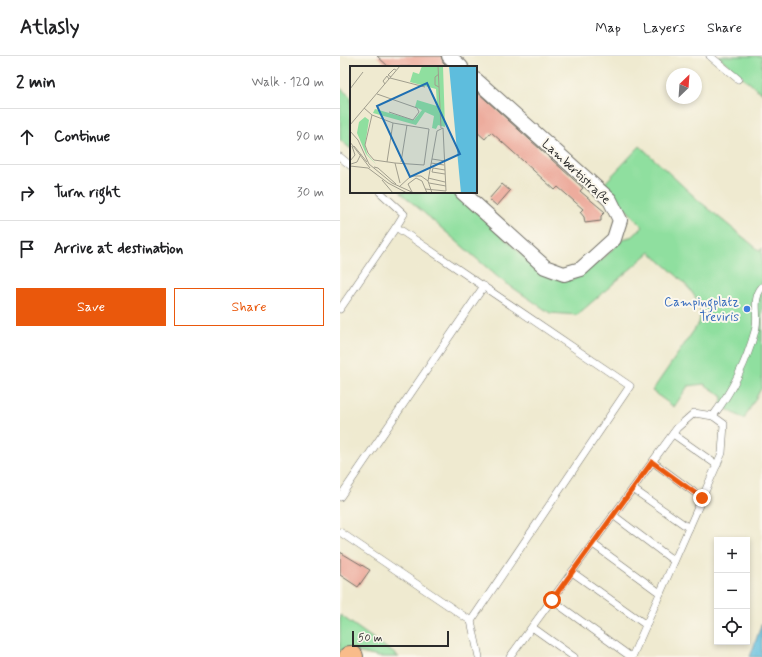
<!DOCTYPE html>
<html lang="en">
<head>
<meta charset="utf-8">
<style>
	:root { --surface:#fff; --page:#f6f6f6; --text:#202124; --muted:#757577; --line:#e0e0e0; --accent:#ea580c }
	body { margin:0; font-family:Mynerve,sans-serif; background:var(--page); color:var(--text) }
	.controls { position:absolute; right:12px; bottom:12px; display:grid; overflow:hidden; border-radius:0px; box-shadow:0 2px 6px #0003 }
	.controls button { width:36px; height:36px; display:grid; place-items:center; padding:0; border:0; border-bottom:1px solid var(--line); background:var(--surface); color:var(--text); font:20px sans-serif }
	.compass { position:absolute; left:326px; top:12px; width:36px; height:36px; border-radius:50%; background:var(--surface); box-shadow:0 2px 6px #0003; rotate:25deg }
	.scale { position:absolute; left:12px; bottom:10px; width:97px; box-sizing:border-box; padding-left:4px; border:2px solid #2b2b2b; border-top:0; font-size:11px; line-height:14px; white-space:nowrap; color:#2b2b2b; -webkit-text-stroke:3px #fbf7ec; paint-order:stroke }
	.stop { position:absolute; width:12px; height:12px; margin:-9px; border:3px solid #ea580c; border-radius:50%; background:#fff }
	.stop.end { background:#ea580c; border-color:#fff; box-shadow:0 1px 4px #0008 }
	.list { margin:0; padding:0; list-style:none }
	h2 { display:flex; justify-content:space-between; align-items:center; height:52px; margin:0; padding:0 16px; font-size:17px }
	h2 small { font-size:13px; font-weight:400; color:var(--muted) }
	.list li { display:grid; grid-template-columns:26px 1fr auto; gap:12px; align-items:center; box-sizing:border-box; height:56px; padding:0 16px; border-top:1px solid var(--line) }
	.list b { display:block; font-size:15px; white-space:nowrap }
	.list em { font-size:13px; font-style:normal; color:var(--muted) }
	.actions { display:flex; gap:8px; padding:12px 16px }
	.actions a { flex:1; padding:9px 0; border:1px solid var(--accent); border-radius:0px; text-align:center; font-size:14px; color:var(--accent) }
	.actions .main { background:var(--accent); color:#fff }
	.icon { flex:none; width:22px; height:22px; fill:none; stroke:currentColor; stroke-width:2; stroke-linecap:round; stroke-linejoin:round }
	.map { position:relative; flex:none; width:422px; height:601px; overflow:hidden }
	header { display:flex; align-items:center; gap:24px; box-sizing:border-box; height:56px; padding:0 20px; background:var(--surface); border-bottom:1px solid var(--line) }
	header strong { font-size:19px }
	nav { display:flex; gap:22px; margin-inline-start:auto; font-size:14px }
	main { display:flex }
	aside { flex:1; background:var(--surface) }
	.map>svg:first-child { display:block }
	.green { fill:#8fdf9f; stroke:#5d8565 }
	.water { fill:#5ebddd; stroke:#447484 }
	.building { fill:#edac9d }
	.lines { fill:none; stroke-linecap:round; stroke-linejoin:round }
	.service-casing { stroke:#706e65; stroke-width:8 }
	.minor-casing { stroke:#706e65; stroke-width:16 }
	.primary-casing { stroke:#706e65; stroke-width:24 }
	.service { stroke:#fff; stroke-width:7 }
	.minor { stroke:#fff; stroke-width:14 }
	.primary { stroke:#f9bc8a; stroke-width:22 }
	.route { stroke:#ea580c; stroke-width:5 }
	.shop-dot { fill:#3f7fe0; stroke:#fbf7ec; stroke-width:1.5 }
	.labels { text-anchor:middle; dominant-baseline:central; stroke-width:4; stroke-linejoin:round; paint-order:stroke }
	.street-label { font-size:13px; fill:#2b2b2b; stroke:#fbf7ec }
	.shop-label { font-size:13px; fill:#366cbe; stroke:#fbf7ec; text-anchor:end }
	.inset-road { fill:none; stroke:#a19e8e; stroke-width:1 }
	.view { fill:#1f6fb2; fill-opacity:0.15; stroke:#1f6fb2; stroke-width:2 }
	.inset-edge { fill:none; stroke:#2b2b2b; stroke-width:2 }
</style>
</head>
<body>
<header>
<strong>Atlasly</strong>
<nav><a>Map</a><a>Layers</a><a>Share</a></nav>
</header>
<main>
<aside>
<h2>2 min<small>Walk · 120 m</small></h2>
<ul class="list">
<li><svg class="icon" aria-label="ahead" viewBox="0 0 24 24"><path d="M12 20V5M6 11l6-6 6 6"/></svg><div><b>Continue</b></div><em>90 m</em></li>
<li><svg class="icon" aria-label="right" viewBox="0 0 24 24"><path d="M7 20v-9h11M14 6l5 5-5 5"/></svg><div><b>Turn right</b></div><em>30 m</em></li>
<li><svg class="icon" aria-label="arrive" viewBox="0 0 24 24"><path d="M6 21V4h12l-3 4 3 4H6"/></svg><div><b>Arrive at destination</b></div></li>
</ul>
<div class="actions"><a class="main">Save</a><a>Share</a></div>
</aside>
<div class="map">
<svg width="422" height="601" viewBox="0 0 422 601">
	<rect width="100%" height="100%" fill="#fbf7ec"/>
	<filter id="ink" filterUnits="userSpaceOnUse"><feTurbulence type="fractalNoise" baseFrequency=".025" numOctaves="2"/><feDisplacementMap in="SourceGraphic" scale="8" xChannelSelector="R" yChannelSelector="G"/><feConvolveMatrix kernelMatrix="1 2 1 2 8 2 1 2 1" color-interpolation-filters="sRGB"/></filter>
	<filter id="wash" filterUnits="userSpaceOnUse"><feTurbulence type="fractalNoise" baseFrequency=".012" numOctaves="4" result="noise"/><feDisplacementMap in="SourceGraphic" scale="16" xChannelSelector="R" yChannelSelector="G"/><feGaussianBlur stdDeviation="0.9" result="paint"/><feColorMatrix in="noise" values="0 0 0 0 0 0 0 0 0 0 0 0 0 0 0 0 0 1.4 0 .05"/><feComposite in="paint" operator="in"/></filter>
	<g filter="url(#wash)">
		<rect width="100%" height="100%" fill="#efead0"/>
		<g class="green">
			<polygon points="378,0 422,0 422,37 419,35"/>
			<polygon points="0,32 11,41 11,93 0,84"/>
			<path d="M300,90L358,144L420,195L422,192V331L404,363L381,350L382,340L364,328L348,330L334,351L312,335L359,267C360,261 362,254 359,248C350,228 326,211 310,196L237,259L210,257L160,223L60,136H114L200,215L212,222L224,224L233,223L263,203L283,183L293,180L303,171L263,129Z"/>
			<polygon points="0,559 59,601 39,601 17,596 0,597"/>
		</g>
		<polygon class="water" points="422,567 422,601 410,601"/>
		<g id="blocks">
			<g class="building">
				<polygon points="37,0 101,0 103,6 108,11 49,11"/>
				<polygon points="136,35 243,132 240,135 265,156 261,160 261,165 245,167 244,161 240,156 243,153 218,131 215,134 151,76 145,83 136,75"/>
				<polygon points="162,128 170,135 157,150 149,143"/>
				<polygon points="0,496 30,514 18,531 0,519"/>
			</g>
		</g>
	</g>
	<g filter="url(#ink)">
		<use href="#blocks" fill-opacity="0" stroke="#706e65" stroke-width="1"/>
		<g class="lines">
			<defs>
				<g id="service">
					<polyline points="370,0 398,23"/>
					<polyline points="0,101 11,110"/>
					<polyline points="0,253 56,171"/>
					<path d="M373,360C392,335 407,304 415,275C420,260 411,244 422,231"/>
					<polyline points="333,378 377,409"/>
					<polyline points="313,406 362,442"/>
					<polyline points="293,433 349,472"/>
					<polyline points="0,441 144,230"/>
					<polyline points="273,459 334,505"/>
					<polyline points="0,476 131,565 290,330 56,171 64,158 40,136"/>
					<polyline points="253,488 320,537"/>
					<polyline points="232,516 306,569"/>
					<polyline points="212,544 291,601"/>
					<polyline points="131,565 139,601"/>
					<polyline points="192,571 234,601"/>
					<polyline points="170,601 337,372 354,357 373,360 384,368 382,397 292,601"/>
				</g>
				<g id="minor">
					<polyline points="109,0 121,11"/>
					<polyline points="122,136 205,211 224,218 241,213 274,183 280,164 270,144 136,24"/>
				</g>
				<polyline id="primary" points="10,601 12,601"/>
			</defs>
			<use href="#service" class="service-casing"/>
			<use href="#minor" class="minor-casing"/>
			<use href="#primary" class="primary-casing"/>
			<use href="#service" class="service"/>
			<use href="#minor" class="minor"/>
			<use href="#primary" class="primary"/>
		</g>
	</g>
	<g class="lines" filter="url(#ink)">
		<polyline class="route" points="212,544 312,406 362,442"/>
	</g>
	<circle class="shop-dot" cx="407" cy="253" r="4"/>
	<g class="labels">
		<g class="street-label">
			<text transform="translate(236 116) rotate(43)">Lambertistraße</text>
		</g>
		<g class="shop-label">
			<text x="399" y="246">Campingplatz<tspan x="399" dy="15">Treviris</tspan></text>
		</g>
	</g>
	<g transform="translate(10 10)">
		<rect width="127" height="127" fill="#efead0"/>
		<path d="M72,0H93L95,61L88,59L86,63L82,62L84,50L75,46L66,59L23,47L25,43L64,54L72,44L65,41L67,34L87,40L86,23L60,16L63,6L69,8ZM15,51L19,54L15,79L17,88L26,98L16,88L7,67L9,56Z" fill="#8fdf9f"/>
		<path d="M99,0H127V127H111Z" fill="#5ebddd"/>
		<path class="inset-road" d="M88,0L91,62M89,8L85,11V19L89,21M41,11L38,9L44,3L46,4M40,12L75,21M35,18L33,15L37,10L39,13M0,23L13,6M27,28L67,42L69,46L63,54L39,46M14,42L22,49L15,79L18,87L24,94L45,97L50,117M22,49L43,57L79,63L74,99L45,97M0,59L50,0M0,65L8,74L19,98L42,117L64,127M0,76L20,102M4,80L17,96M82,93L95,95M0,95L5,89L2,80M37,96L43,57M51,96L57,59M81,97L94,99M1,98L7,96L11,88M0,100L18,102L38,117L57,127M24,101L28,102L46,118M83,102L82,106L95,108M83,102L95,104M78,112L95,116M32,114L43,127M79,117L96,120M49,121L61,110H71L78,115L82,127M75,123L96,125L93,62L87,65L78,115M62,126L58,118L66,112L72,115L77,127"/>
		<path class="view" d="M77,17L110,88L60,111L27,40Z"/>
		<rect width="127" height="127" class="inset-edge"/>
	</g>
</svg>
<div class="controls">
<button>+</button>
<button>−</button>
<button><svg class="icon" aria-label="locate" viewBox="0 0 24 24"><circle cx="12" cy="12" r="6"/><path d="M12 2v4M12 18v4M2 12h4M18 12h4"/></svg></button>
</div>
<svg class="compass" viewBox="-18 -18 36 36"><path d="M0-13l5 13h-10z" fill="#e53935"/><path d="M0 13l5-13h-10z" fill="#757577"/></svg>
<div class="scale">50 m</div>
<div class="stop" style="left:212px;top:544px"></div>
<div class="stop end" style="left:362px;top:442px"></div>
</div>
</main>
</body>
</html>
